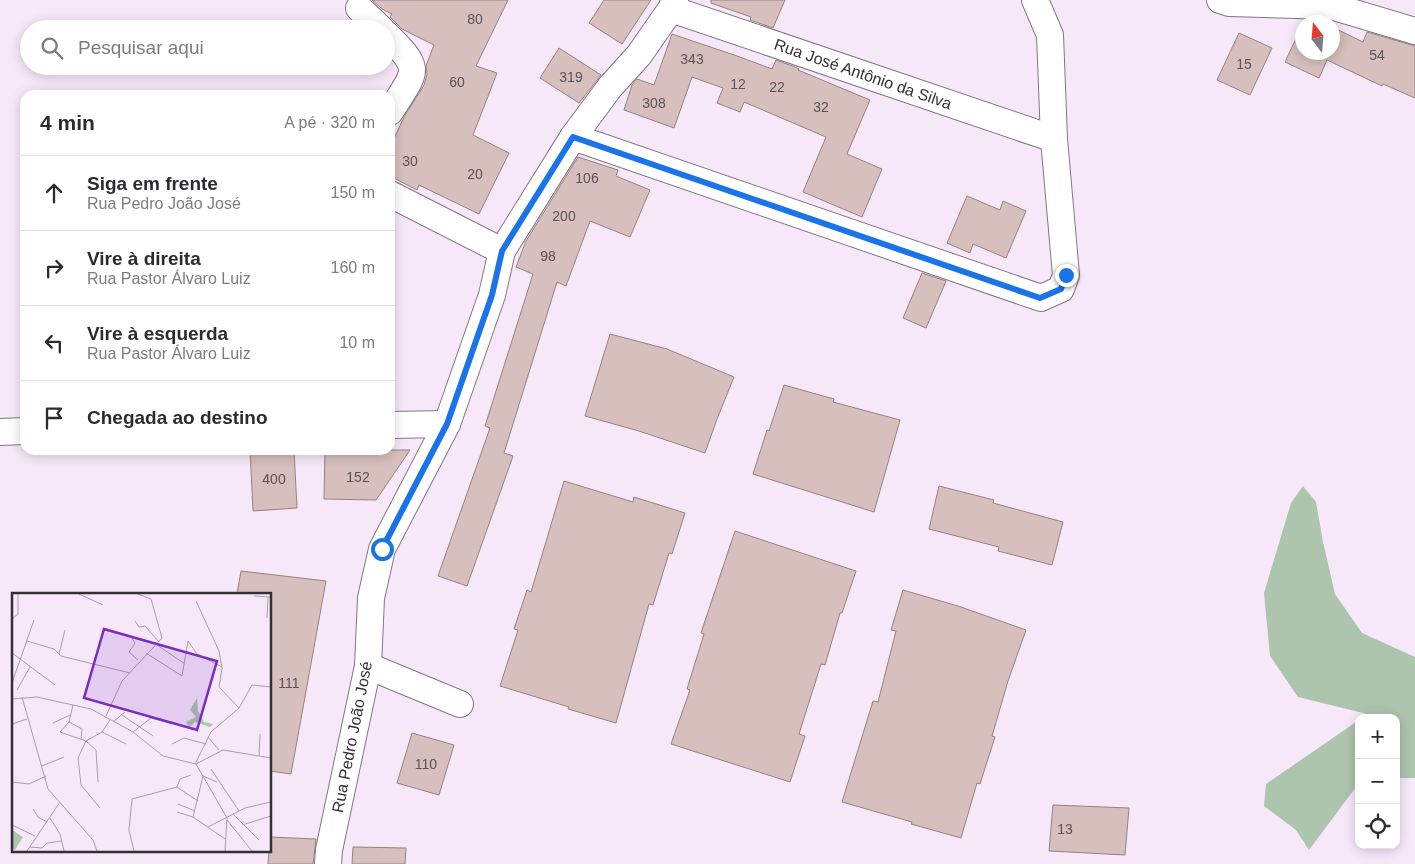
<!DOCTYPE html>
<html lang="pt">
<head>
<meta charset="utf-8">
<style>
	:root { --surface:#fff; --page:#f7f7f7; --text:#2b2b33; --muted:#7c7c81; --line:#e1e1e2 }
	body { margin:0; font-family:Helvetica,sans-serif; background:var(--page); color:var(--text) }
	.controls { position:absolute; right:15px; bottom:15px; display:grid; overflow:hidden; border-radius:10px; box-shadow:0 2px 12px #0003 }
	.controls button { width:45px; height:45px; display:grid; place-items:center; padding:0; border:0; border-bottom:1px solid var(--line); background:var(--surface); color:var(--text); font:25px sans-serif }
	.compass { position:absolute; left:1295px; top:15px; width:45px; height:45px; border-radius:50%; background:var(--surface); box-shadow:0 2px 12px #0003; rotate:344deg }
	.stop { position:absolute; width:15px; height:15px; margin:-11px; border:4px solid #1a73e8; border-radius:50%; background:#fff }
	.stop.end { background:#1a73e8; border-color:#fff; box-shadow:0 1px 5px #0008 }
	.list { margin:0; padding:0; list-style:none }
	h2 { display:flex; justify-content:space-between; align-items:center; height:65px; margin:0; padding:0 20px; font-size:21px }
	h2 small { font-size:16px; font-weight:400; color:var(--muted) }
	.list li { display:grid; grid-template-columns:32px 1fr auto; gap:15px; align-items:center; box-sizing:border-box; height:75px; padding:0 20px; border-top:1px solid var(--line) }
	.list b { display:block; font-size:19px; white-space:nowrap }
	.list p { margin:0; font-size:16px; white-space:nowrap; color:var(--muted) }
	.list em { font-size:16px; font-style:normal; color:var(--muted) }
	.icon { flex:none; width:28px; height:28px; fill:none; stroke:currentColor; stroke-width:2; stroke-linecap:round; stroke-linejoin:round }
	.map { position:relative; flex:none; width:1415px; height:864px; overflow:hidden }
	.search { position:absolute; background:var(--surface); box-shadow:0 2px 12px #0003; left:20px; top:20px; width:375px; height:55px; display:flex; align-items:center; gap:12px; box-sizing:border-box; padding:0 18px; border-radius:28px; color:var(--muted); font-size:19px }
	.panel { position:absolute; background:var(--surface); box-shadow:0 2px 12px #0003; left:20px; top:90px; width:375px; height:365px; border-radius:15px }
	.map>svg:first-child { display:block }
	.green { fill:#adc4ad }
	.building { fill:#d6bfbc; stroke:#97827f }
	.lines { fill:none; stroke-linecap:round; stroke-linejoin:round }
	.minor-casing { stroke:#827684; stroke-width:28 }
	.minor { stroke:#fff; stroke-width:26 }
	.route { stroke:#1a73e8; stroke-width:6 }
	.labels { text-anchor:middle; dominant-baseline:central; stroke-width:4.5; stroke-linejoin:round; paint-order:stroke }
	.number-label { font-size:14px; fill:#5c5357 }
	.street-label { font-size:16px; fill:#342f35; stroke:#fff }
	.inset-road { fill:none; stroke:#a89eab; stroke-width:1 }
	.view { fill:#7b2cbf; fill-opacity:0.15; stroke:#7b2cbf; stroke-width:2.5 }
	.inset-edge { fill:none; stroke:#342f35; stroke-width:2.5 }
</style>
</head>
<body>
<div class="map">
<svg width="1415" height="864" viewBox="0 0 1415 864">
	<rect width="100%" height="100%" fill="#f6e8f9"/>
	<g class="green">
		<polygon points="1303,486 1316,502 1323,542 1335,594 1362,633 1415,657 1415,778 1396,778 1396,718 1362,718 1367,714 1298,697 1270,656 1264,593 1291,503"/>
		<polygon points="1359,720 1359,783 1309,850 1296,830 1264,806 1266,784"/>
	</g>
	<g class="building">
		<polygon points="372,0 508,0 476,66 497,73 473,135 509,153 479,214 419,185 417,190 390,176 390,147 404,117 424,85 427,74 426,66 434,45 402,29 390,17 392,14 382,9"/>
		<polygon points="604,0 651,0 622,44 589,23"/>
		<polygon points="711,0 785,0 773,28 750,20 751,17 711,3"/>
		<polygon points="1302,26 1302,52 1332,52 1332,27 1363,42 1367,32 1415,46 1415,98 1383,84 1382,86 1327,60 1319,78 1285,62"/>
		<polygon points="1239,33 1272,48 1250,95 1217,80"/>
		<polygon points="672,34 737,56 772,69 776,60 795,67 799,69 798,70 870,100 847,154 882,169 862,217 803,192 826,137 744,102 740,112 717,103 723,88 692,77 674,128 624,110 632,85 637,79 654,85"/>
		<polygon points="559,48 601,75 579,103 540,78"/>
		<polygon points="578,157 618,170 616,176 650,190 630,237 590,221 566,286 557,282 504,453 513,456 467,586 438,576 490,428 485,426 533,274 516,267 526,241"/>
		<polygon points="967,196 1000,210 1003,201 1026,211 1006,258 973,244 970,253 947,243"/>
		<polygon points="922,273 946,281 926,328 903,318"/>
		<polygon points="610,334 667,349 734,377 717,419 705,453 639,431 585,416"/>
		<polygon points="784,385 834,399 833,402 900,420 874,512 753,474 767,430 769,431"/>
		<polygon points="250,450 294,450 297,508 253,511"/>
		<polygon points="325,450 410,450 376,500 324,499"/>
		<polygon points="564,481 633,502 634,497 685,513 672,554 669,553 653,605 649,604 616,723 568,709 569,707 500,686 518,630 514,629 527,590 531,592"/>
		<polygon points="939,486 994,500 993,503 1063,522 1052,565 998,551 999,547 929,529"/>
		<polygon points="735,531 856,571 842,613 840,613 825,665 821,664 799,734 805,736 790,782 671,744 690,690 687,689 704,634 701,633"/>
		<polygon points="241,571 326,581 291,774 270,771 270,594 237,594"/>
		<polygon points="903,590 958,606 1026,630 1008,681 992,736 995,737 980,784 977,783 961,838 911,824 912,822 842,802 873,701 878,702 896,631 891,630"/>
		<polygon points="412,733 454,745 439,795 397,783"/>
		<polygon points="1053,805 1129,808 1125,855 1049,851"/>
		<polygon points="270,837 316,839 313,864 268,864"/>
		<polygon points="353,847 406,848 405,864 352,864"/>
	</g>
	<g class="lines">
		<defs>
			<g id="minor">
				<polyline points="1220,0 1229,3 1331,6 1415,31"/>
				<polyline points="359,8 381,29"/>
				<polyline points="671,9 1054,139"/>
				<path d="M386,34C424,71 416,70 390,112"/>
				<polyline points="573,137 1041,298 1061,289 1066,275 1054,139 1050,35 1035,0"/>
				<polyline points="390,194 502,251"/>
				<polyline points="390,425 447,424"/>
				<polyline points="0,432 25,431"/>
				<polyline points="368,666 460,704"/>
				<polyline points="328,864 329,850 368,666 371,598 382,549 447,424 492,295 502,251 573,137 610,87 639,55 671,9 675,0"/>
			</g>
		</defs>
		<use href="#minor" class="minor-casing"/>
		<use href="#minor" class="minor"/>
	</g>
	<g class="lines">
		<polyline class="route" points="382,549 447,424 492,295 502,251 573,137 1040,298 1061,289 1066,275"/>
	</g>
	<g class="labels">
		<g class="number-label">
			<text x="475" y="19">80</text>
			<text x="1377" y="55">54</text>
			<text x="692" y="59">343</text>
			<text x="1244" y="64">15</text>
			<text x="571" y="77">319</text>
			<text x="457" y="82">60</text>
			<text x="738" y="84">12</text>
			<text x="777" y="87">22</text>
			<text x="654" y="103">308</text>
			<text x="821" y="107">32</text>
			<text x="410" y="161">30</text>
			<text x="475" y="174">20</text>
			<text x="587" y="178">106</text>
			<text x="564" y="216">200</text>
			<text x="548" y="256">98</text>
			<text x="358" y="477">152</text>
			<text x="274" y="479">400</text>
			<text x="289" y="683">111</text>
			<text x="426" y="764">110</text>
			<text x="1065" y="829">13</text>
		</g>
		<g class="street-label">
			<text transform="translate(863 74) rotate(19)">Rua José Antônio da Silva</text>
			<text transform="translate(352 737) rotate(-79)">Rua Pedro João José</text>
		</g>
	</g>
	<g transform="translate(12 593)">
		<rect width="259" height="259" fill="#f6e8f9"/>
		<path d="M185,105L186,118L192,129L201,131L198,134L183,129L177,134L174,129L184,124L178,117ZM0,237L11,244L3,257L0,255Z" fill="#adc4ad"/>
		<path class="inset-road" d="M67,1L91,12M242,3L259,4M184,8L207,58L210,75L207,94L227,115M255,25L256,4M0,26L6,21V1M123,28L127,34L133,33L147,49M120,45L123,50L117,59L126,67M15,48L42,56L49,63L118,80M176,48L185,61L210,74M145,52L173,71M0,60L43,92M134,60L170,83L176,48M47,61L53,37M0,90L22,27M5,97L18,74M10,104L36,196L81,247L85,258M0,106L25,104L79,116L121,139L151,163L184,171L215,225L213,258M61,112L57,129L48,139L74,148L84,157L86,189M110,122L141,143M94,123L110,88L150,45L139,6L126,1M57,129L70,136L69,146M101,129L113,119M259,129V156M41,130L58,122M0,131L15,126M90,139L114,151M121,139L139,125L160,131M196,144L207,157M74,148L66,165L69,192L88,215M74,148L90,139L98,127M160,151L172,145L194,151M247,163L248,141M183,171L199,139L227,115L240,92L259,94M184,171L211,157L259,165M30,173L52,164M199,176L227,218M0,189L17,191L34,183M165,194L168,186L179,182M0,195V217M166,211L183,218M21,216L26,224L35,229M165,219L181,224L213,246M221,221L247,247M181,224L191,183L205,189M38,225L48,241L52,258M215,227L240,258M0,232L23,243M230,232L259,223M196,234L233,215L259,209M18,254L30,255L35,250L50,248M15,258L48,209M122,258L117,237L120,206L165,194L186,208"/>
		<path class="view" d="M92,36L205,68L185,137L72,105Z"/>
		<rect width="259" height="259" class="inset-edge"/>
	</g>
</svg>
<div class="controls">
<button>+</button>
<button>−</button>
<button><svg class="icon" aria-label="locate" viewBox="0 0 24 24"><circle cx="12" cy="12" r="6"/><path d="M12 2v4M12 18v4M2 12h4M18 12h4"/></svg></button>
</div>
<svg class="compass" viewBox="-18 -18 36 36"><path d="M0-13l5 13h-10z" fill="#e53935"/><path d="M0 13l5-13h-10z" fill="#7c7c81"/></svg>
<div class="stop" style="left:382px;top:549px"></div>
<div class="stop end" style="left:1066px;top:275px"></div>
<div class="search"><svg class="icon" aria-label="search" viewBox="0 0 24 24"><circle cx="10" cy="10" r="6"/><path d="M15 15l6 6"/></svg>Pesquisar aqui</div>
<section class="panel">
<h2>4 min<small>A pé · 320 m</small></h2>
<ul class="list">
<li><svg class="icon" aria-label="ahead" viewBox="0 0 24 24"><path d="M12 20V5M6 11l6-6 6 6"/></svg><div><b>Siga em frente</b><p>Rua Pedro João José</p></div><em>150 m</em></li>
<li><svg class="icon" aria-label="right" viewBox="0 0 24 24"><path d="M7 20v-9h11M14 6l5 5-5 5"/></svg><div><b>Vire à direita</b><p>Rua Pastor Álvaro Luiz</p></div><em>160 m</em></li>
<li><svg class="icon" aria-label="left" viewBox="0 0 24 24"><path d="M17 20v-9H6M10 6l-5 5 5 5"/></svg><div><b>Vire à esquerda</b><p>Rua Pastor Álvaro Luiz</p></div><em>10 m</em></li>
<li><svg class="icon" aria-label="arrive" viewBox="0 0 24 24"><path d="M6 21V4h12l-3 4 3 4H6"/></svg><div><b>Chegada ao destino</b></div></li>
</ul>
</section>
</div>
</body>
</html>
